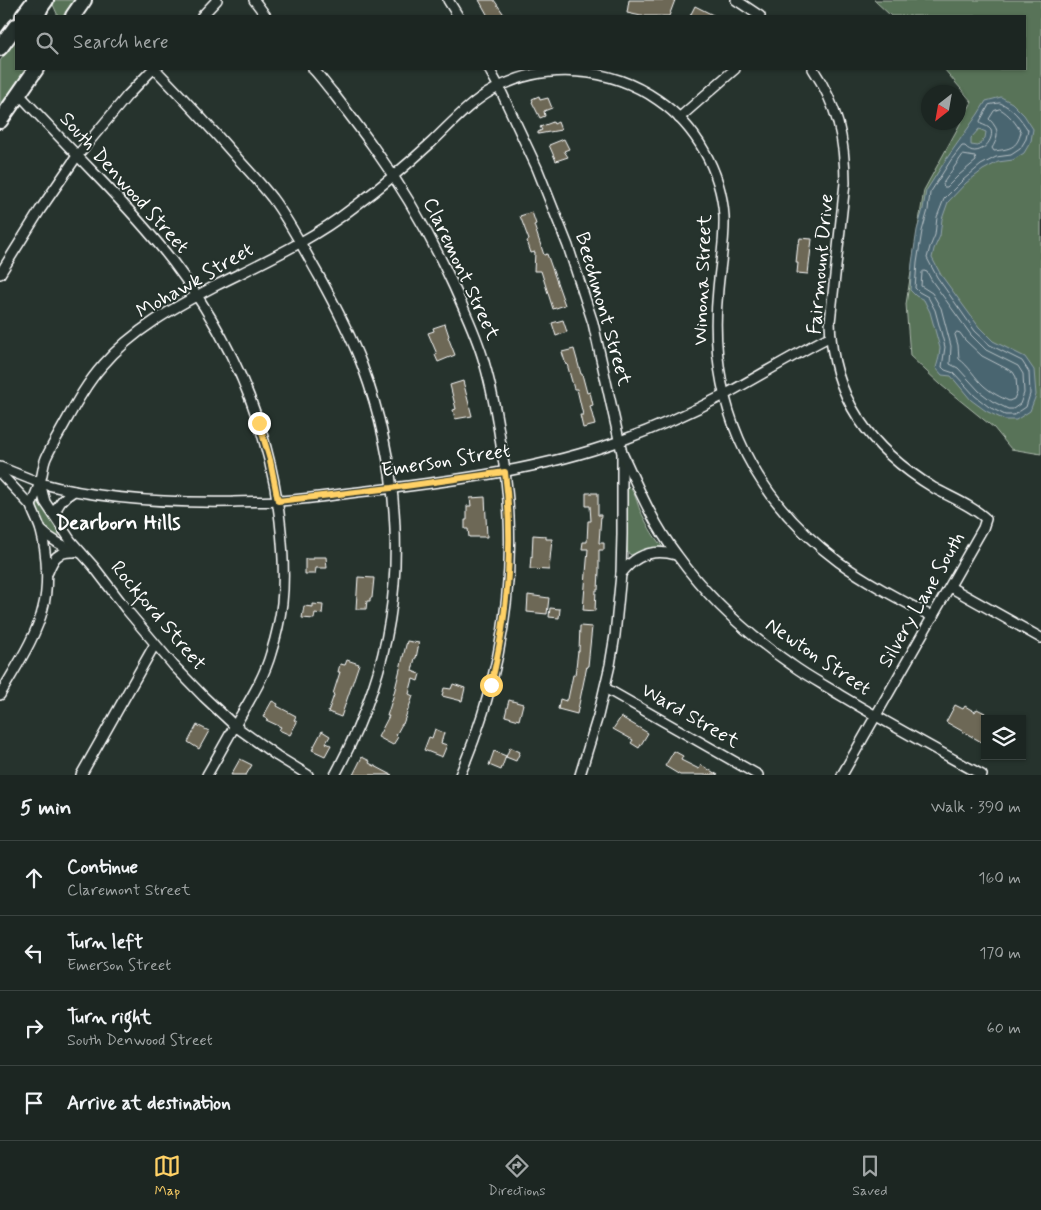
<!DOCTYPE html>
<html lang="en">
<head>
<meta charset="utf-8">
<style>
	:root { --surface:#1c2622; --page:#252e2a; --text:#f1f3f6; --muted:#a0a5a5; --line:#3a4340; --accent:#ffd166 }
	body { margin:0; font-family:Mynerve,sans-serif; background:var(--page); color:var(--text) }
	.controls { position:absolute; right:15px; bottom:15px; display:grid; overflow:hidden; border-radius:0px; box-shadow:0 1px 4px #0004 }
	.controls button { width:45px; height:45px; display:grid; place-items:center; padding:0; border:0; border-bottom:1px solid var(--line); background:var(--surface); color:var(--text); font:25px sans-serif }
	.compass { position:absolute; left:921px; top:85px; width:45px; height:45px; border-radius:50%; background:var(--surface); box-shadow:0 1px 4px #0004; rotate:211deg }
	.stop { position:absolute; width:15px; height:15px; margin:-11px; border:4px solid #ffd166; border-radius:50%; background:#fff }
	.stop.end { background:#ffd166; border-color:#fff; box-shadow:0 1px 5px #0008 }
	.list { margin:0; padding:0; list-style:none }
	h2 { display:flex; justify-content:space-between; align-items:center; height:65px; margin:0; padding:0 20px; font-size:21px }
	h2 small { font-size:16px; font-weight:400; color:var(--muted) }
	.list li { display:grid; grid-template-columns:32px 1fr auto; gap:15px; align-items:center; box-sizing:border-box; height:75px; padding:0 20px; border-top:1px solid var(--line) }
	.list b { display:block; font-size:19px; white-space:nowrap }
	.list p { margin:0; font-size:16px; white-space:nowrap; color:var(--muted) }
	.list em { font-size:16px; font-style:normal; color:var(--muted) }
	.icon { flex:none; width:28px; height:28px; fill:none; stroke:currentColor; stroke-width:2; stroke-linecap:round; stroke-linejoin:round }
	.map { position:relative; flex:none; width:1041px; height:775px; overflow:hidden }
	.search { position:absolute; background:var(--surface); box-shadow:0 1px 4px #0004; left:15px; right:15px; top:15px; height:55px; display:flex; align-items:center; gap:12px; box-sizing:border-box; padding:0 18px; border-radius:0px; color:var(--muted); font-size:19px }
	.sheet { height:365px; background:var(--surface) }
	nav { display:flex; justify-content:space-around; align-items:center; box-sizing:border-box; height:70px; border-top:1px solid var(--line); background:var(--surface); font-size:14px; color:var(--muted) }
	nav a { display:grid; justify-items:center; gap:2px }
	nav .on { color:var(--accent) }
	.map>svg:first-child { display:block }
	.green { fill:#587359; stroke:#acb9ac }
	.water { fill:#4a6570; stroke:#92a3a9; fill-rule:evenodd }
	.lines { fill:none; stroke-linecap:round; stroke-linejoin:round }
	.shore { stroke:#b7c1c6; stroke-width:1 }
	.building { fill:#6d6856; stroke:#fff }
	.minor-casing { stroke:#fff; stroke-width:12 }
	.primary-casing { stroke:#fff; stroke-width:18 }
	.minor { stroke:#26332d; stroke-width:9 }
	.primary { stroke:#26332d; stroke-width:14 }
	.route { stroke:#ffd166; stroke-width:6 }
	.labels { text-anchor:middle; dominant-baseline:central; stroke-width:4; stroke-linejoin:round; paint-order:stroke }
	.street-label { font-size:20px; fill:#fff; stroke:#26332d }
	.neighbourhood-label { font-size:21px; font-weight:bold; fill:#fff; stroke:#26332d }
</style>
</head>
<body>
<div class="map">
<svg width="1041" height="775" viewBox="0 0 1041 775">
	<rect width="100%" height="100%" fill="#26332d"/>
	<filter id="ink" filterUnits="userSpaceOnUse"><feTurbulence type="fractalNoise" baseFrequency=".02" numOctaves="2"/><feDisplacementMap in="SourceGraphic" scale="10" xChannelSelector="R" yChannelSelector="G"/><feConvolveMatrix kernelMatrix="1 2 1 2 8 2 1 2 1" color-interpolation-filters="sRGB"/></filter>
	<g filter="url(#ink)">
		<g class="green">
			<polygon points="51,0 74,0 63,16 58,16"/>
			<polygon points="874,0 1041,0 1041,454 1011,449 994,428 941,385 910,356 906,304 924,190 972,102 944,69 1025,69 1025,16 891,16"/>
			<polygon points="16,38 16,69 26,69 0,107 0,61"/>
			<path d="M628,486C635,491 637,503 640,510C646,522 652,535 661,545L662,546L661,549H646L631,555L627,552L625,491L626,487Z"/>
			<path d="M38,499C46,506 61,529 59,539C46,534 36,514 37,500Z"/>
		</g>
		<path class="water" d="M1001,97L1012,103L1024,115L1033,129L1031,141L1024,153L1013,160L998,162L983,170L966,183L948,202L942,219L940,236L934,249L932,258L941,275L979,327L993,341L1025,357L1034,370L1036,395L1030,411L1016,420H1005L986,411L971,400L951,376L942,375L936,368L939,357L940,348L930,312L924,300L916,296L910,290L912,263L917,230L923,209L926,191L947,158L978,114L986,101ZM979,129L986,132L985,138L978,146L971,145V138Z"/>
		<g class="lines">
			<g class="shore">
				<path d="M1000,103C1013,108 1020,118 1028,130L1026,139L1020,149L1011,155L996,157L981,165L963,180L944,199L937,217L935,235L930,247L927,258L937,277L975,331L990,345L1022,361L1029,372L1030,394L1026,407L1014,415H1005L989,407L975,396L954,373L945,370L942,367L945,347L935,310L928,297L919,292L915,288L917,263L922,231L928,210L930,193L951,160L962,146H965C977,160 995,141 991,130C989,127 984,125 981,124L980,121L989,105Z"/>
				<path d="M1000,109C1009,114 1016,123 1021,132C1017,149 1009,149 994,151L992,148C996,142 1000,132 994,125C993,123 991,121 989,119L994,111Z"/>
				<polygon points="963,155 975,157 976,161 959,175 947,187 944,187 943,184"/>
				<polygon points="924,271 927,272 932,281 971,335 986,350 1018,366 1023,374 1024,393 1020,404 1013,409 1008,409 992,401 979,391 958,368 950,364 951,346 941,308 932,293 921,286 922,273"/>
				<path d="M957,332L960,333L965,340L982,356L1013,372L1016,377L1017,392L1014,399L1009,401C1000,397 992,393 984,386C975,378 969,366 959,359L958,345L955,335Z"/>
			</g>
		</g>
		<g class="building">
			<polygon points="479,0 494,0 505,16 488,16"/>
			<polygon points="629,0 675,0 669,16 641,16 627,13"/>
			<polygon points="695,6 715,16 690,16"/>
			<polygon points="539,96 540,100 548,98 552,108 544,111 545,116 540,118 532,102 533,101 532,99"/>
			<polygon points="553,122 554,124 558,122 561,130 538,134 538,132 542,130 540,127"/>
			<polygon points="564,139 569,149 564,151 568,157 556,161 549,145"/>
			<polygon points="532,212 536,224 534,225 544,255 547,254 565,305 553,309 541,271 534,271 535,252 531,253 527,241 529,240 520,216"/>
			<polygon points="800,238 812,239 808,274 797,273 798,263 796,263 798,243 799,243"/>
			<polygon points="563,320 567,332 556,336 552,323"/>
			<polygon points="445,324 449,336 448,337 455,355 438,362 435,355 437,354 428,333 434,331 433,328"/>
			<polygon points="574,349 581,374 582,374 587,393 590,392 593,405 590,406 595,425 583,428 580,415 583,415 577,389 574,389 567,364 566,365 562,352"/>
			<polygon points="463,381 472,416 455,419 453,410 456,409 450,385"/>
			<polygon points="586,493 598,493 598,515 601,515 599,543 604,543 604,550 599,550 599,571 598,590 596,590 595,611 583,610 588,549 582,549 583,542 587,542 588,521 591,521 590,506 586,506"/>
			<polygon points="485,497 487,537 469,537 468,529 465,529 465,520 467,520 467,506 471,506 470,498"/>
			<polygon points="533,535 546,536 546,539 552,539 549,570 530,569 531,556 532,557"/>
			<polygon points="314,557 326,557 327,568 316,568 315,574 305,574 305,559 314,559"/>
			<polygon points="358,577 374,578 372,598 370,598 370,601 367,601 366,609 356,609"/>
			<polygon points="528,595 549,598 547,614 527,612"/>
			<polygon points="313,604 323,605 322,614 315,613 314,619 302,618 304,606 313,607"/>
			<polygon points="550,608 560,609 559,618 549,617"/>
			<polygon points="580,626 592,627 588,666 587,666 577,714 558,709 560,699 566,701 566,699 568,699 573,675 575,675 578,651 579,651"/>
			<polygon points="407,641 419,643 416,658 415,658 412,671 420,674 418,681 413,679 409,694 413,696 403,724 402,724 396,735 398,737 393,745 378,737 389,716 387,716 393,697"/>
			<polygon points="347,660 359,664 341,717 328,712 334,695 333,694 340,672 338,672 340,664 345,665"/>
			<polygon points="453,684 465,688 462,701 442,696 444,688 451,689"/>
			<polygon points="509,700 523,704 519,720 505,716"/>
			<polygon points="272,701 278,704 277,706 296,716 294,720 297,722 290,735 279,730 281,727 266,720 267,719 263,717"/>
			<polygon points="955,705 963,709 965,706 975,712 977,709 985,713 983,718 985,719 985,744 946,722"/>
			<polygon points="621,717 648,733 639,748 631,743 633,740 613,729"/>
			<polygon points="197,725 209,731 199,749 188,742"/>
			<polygon points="435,729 444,733 441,743 447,745 442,757 424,750 429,737 432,738"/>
			<polygon points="322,731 330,736 326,743 331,745 325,756 312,750"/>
			<polygon points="510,747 520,752 516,761 506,757"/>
			<polygon points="494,751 506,756 501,770 489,765"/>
			<polygon points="674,751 683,756 681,760 699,769 701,765 718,775 680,775 665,766"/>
			<polygon points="362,757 370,761 369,763 392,775 353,775"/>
			<polygon points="240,759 252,765 246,775 231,775"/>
		</g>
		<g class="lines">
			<defs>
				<g id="minor">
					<polyline points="254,0 266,16"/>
					<polyline points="448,0 458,16"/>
					<polyline points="736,0 760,16"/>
					<polyline points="202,16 217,0"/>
					<path d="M155,69C183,98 211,128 238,159C250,172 261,184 272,198C290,222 304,250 319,276C335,305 350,334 362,365C400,467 408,584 373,688C363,718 350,747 335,775"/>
					<path d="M313,69C320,76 326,85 333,93C346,110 359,127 372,145C405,191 431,236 454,287C465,312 477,336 484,362C492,389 497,417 501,445C505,469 508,493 509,517C513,606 495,693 460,775"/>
					<polyline points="489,69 499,87 537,168 568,246 593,323 622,453 622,534 621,574 615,635 610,665 598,716 580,775"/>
					<path d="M813,69C837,105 845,139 845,183L830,322C832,398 870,449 934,488C950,497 973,506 986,519L983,528L842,775"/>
					<path d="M19,94C44,121 69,147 95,174C122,202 149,231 173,262C231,338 269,426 280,521C283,548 285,576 282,603C280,620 276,637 271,653C264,678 249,701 236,724C226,741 217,758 207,775"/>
					<polyline points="679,118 735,69"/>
					<polyline points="0,274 40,210 77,156 127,96 153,69"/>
					<path d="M623,455C639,490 654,525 677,555C708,598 748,635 792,665C807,676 824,685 840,695C887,723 935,749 982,775"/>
					<polyline points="0,467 40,483 45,502 71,541 94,567 126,609 174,666 204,697 235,726 277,756 308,775"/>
					<polyline points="0,473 31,506"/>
					<path d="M40,483C101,500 169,503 233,502C248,501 263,502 278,501C311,499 344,493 377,490C459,480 542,469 620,441C656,428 692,412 726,394C761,375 795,354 831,336"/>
					<path d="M55,516C56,505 64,497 74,491"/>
					<path d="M41,530C52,541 66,548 81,553"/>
					<path d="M48,572C53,559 57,551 74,552"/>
					<path d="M621,574C635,555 653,548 676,555"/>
					<polyline points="950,587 1041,638"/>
					<polyline points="605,688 758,775"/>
					<path d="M0,695C14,670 37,636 43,608C49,587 47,553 41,531C39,523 34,515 31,506C34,497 38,489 41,479C43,472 43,465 46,458C50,449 55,441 60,432C73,409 85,385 103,365C133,330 175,307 215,286C263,262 312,240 354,207C381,187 407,165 432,142C451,124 470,102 493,90C544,61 611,67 658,100C696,126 721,171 724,216C725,241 720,265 718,289C713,339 719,392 739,439C760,488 796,530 839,562C868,583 901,600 933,617"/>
					<polyline points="81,775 155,644"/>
				</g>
				<g id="primary">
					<polyline points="23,16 35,0"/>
					<polyline points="37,16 41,7 46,0"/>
					<polyline points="73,16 84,0"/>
					<polyline points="0,48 16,26"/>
					<polyline points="0,121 36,69"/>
				</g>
			</defs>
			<use href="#minor" class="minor-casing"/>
			<use href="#primary" class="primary-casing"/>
			<use href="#minor" class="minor"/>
			<use href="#primary" class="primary"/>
		</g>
	</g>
	<g class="lines" filter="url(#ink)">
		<path class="route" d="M259,423L270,460L278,501L391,488L505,472C514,544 508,615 491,685"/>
	</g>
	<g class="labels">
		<g class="street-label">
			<text transform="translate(124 183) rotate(48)">South Denwood Street</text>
			<text transform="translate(821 264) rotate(-85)">Fairmount Drive</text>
			<text transform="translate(461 269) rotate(65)">Claremont Street</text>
			<text transform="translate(703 280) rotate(-88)">Winona Street</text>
			<text transform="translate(195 281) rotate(-30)">Mohawk Street</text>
			<text transform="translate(603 309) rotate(74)">Beechmont Street</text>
			<text transform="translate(446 461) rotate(-9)">Emerson Street</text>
			<text transform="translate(922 600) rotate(-60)">Silvery Lane South</text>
			<text transform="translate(158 616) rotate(50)">Rockford Street</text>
			<text transform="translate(818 657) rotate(34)">Newton Street</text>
			<text transform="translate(690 716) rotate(30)">Ward Street</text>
		</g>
		<g class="neighbourhood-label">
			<text x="118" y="523">Dearborn Hills</text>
		</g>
	</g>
</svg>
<div class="controls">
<button><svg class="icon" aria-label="layers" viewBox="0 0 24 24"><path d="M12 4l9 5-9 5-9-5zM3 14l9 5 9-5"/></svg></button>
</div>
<svg class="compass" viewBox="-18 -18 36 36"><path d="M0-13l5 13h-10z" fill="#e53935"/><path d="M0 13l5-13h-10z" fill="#a0a5a5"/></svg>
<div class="stop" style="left:491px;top:685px"></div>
<div class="stop end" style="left:259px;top:423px"></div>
<div class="search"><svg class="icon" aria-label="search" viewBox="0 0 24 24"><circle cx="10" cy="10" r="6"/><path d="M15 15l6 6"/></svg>Search here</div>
</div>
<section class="sheet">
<h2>5 min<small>Walk · 390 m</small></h2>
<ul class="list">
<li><svg class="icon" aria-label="ahead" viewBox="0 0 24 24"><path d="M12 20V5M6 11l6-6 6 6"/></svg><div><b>Continue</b><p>Claremont Street</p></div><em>160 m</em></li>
<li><svg class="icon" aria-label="left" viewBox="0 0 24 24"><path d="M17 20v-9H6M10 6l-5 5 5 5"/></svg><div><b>Turn left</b><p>Emerson Street</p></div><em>170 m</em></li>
<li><svg class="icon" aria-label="right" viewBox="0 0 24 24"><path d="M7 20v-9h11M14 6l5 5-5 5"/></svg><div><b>Turn right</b><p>South Denwood Street</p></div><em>60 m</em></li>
<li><svg class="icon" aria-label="arrive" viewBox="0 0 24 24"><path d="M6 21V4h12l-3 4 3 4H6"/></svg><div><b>Arrive at destination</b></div></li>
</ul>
</section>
<nav>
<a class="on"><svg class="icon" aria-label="map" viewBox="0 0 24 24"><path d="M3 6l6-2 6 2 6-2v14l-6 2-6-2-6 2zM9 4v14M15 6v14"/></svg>Map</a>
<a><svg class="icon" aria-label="directions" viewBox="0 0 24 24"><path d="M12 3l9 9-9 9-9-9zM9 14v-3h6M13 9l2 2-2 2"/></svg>Directions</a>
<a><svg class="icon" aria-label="saved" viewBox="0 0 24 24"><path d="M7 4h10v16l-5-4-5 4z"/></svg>Saved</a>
</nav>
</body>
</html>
